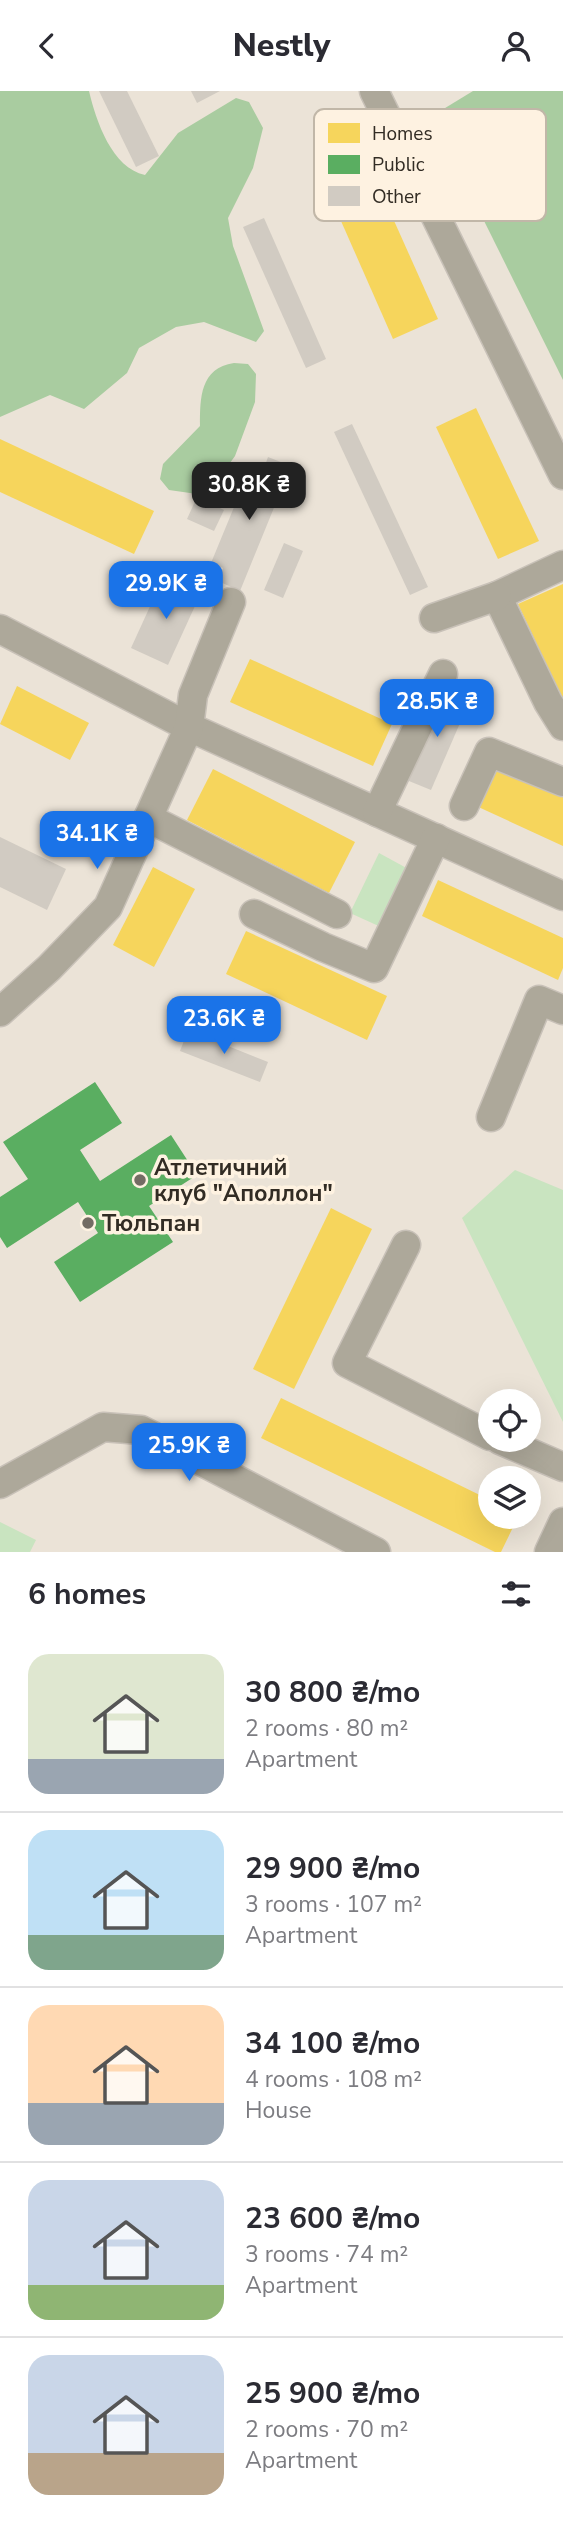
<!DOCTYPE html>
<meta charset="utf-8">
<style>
body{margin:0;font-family:"Nunito Sans",sans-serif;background:#f2f2f3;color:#2b2b33;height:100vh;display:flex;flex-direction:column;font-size:26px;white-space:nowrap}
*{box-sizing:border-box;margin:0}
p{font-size:23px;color:#7c7c81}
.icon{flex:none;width:38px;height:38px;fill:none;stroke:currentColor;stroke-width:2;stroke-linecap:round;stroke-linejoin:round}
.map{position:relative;height:1461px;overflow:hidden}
.drawer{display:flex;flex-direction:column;background:#fff;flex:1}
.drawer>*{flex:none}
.fabs{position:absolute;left:478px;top:1298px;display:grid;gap:14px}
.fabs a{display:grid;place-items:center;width:63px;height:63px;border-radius:50%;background:#fff;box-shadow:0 7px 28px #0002;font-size:35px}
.price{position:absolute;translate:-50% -60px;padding:0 16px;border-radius:14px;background:#1a73e8;color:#fff;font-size:23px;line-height:46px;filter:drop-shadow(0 2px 4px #0008)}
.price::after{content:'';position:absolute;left:50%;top:42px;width:21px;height:16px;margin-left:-10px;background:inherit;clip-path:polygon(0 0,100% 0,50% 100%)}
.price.on{background:#222;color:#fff}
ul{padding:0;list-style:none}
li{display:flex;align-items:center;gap:21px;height:175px;padding:0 28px}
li+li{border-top:2px solid #e1e1e2}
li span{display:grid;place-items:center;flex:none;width:196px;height:140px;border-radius:21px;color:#555}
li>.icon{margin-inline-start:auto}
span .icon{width:84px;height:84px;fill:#fffc;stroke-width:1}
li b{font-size:30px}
h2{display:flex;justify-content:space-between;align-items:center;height:84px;padding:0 28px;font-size:30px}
header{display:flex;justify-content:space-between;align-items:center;height:91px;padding:0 28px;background:#fff;font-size:32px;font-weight:800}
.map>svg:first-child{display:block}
.green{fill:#c9e4c0}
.forest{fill:#a9cca0}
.homes{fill:#f6d55c}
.public{fill:#5aae61}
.building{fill:#d1cbc2}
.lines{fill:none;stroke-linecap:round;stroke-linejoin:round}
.minor-casing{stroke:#c8c1b8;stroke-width:31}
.minor{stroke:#ada89a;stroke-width:28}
.poi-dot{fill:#736c63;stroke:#fef2e1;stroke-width:2.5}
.labels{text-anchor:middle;stroke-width:7;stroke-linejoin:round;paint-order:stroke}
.poi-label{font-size:23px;font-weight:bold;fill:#322c24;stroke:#fef2e1;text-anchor:start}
.key{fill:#fef2e1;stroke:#c1b7a8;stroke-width:2}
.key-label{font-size:19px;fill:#322c24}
</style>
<header><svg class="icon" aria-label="back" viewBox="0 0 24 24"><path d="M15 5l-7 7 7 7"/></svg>Nestly<svg class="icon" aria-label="person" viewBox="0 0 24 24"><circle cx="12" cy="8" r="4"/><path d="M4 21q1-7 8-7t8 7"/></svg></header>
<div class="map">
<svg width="563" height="1461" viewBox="0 0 563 1461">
<rect width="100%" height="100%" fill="#ebe3d7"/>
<g class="green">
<path d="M379,762l33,18 -29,57 -33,-15z"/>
<path d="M515,1079l48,20v232l-101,-204z"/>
<path d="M0,1431l36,18 -6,12h-30z"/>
</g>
<g class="forest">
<path d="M0,0h89c7,30 23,77 56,84l33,-42 58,-35 13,4 14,26 -10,40 -25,50 5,28 31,85 -8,11 -52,-20 -28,5 -37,21 -12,25 -43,36 -34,-14 -50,22z"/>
<path d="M473,0h90v289l-131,-264z"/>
<path d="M234,272l14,1 8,10 -1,28 -20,54 -24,33 -14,5 -28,-4 -9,-11 3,-15 37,-38c0,-28 0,-58 34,-63z"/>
</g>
<g class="homes">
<path d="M374,85l64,143 -45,20 -63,-143z"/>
<path d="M476,317l63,133 -41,18 -62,-132z"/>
<path d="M0,348l154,72 -20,43 -134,-62z"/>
<path d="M563,493v116l-45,-96z"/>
<path d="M250,568l142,65 -19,42 -143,-64z"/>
<path d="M17,595l72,37 -19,37 -70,-36z"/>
<path d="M494,672l69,32v51l-89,-41z"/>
<path d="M213,678l142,73 -26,51 -142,-73z"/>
<path d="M153,776l42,22 -41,78 -41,-22z"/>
<path d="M438,789l125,58v30l-5,12 -136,-64z"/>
<path d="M246,840l141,65 -20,44 -141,-66z"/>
<path d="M331,1117l41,21 -78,160 -41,-20z"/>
<path d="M281,1307l209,102v17h28l-17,35h-6l-234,-114z"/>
</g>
<path class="public" d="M95,991l27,41 -42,27 20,31 71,-46 26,40 -48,31 24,36 -93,60 -26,-40 44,-29 -20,-31 -71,46 -7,-11v-40l28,-18 -25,-37z"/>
<g class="building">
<path d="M99,0h28l32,65 -23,11z"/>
<path d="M191,0h29l-23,12z"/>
<path d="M264,127l62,141 -20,9 -63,-141z"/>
<path d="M352,333l76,163 -18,8 -76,-163z"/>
<path d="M268,366l23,9 -51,125 -22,-10 5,-13 -12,-5 40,-97 12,5z"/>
<path d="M197,406l27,13 -10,21 -27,-12z"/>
<path d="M284,452l19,8 -20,47 -19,-8z"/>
<path d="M163,487l37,17 -32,70 -37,-17z"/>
<path d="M442,597l28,12 -39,90 -27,-11z"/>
<path d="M0,746l66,32 -19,41 -47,-23z"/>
<path d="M188,939l80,32 -8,20 -80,-31z"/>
</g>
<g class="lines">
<g class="minor-casing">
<g id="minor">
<path d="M374,0l189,384"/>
<path d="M563,474l-66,31 51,106 15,24"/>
<path d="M434,527l63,-22"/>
<path d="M0,538l189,98 374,169"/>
<path d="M464,715l25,-54 74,30"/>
<path d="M377,721l66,-138"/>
<path d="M148,727l189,96"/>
<path d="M254,823l69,33 51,21 62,-130"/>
<path d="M0,921l49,-44 59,-61 81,-180 4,-32 38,-93"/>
<path d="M491,1026l48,-117 24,10"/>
<path d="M406,1154l-59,118 143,73"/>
<path d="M500,1349l63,27"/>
<path d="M0,1393l103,-57 38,3 235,122"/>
<path d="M549,1461l14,-30"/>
</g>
</g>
<use href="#minor" class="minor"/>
</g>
<g class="poi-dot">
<circle cx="140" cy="1089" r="7"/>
<circle cx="88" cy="1132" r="7"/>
</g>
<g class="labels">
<g class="poi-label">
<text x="154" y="1084">Атлетичний<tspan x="154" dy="26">клуб "Аполлон"</tspan></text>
<text x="102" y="1140">Тюльпан</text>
</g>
</g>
<rect x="314" y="18" width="232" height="112" rx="10" class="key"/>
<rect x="328" y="32" width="32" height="20" fill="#f6d55c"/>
<rect x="328" y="64" width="32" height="19" fill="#5aae61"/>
<rect x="328" y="95" width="32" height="20" fill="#d1cbc2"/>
<g class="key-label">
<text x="372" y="49">Homes</text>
<text x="372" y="80">Public</text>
<text x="372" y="112">Other</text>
</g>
</svg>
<div class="fabs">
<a><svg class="icon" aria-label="locate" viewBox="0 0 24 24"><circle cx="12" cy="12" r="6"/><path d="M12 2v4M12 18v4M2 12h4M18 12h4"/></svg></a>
<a><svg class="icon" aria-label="layers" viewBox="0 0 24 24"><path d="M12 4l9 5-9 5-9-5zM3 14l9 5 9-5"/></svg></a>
</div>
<b class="price on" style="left:249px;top:431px">30.8K ₴</b>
<b class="price" style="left:166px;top:530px">29.9K ₴</b>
<b class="price" style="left:437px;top:648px">28.5K ₴</b>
<b class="price" style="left:97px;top:780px">34.1K ₴</b>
<b class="price" style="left:224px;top:965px">23.6K ₴</b>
<b class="price" style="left:189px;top:1392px">25.9K ₴</b>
</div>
<section class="drawer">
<h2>6 homes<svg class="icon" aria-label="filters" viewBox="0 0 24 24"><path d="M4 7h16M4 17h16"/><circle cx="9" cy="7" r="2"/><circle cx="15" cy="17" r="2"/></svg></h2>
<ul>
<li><span style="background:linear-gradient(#dfe7d0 75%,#9aa5b1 0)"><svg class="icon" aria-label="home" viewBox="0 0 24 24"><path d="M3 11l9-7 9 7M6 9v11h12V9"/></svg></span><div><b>30 800 ₴/mo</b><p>2 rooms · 80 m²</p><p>Apartment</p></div></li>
<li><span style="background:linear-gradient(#bfe0f5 75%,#7fa58c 0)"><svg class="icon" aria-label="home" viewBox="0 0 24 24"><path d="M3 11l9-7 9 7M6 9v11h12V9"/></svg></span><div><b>29 900 ₴/mo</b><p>3 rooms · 107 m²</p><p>Apartment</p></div></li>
<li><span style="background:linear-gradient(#ffd9b3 70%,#9aa5b1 0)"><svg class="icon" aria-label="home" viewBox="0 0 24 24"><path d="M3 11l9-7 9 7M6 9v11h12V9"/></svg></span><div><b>34 100 ₴/mo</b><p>4 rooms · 108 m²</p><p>House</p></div></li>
<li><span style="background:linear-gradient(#c9d6e8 75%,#8fb573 0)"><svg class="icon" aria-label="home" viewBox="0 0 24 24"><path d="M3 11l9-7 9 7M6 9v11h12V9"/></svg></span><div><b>23 600 ₴/mo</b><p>3 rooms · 74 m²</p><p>Apartment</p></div></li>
<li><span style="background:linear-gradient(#c9d6e8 70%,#b9a48a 0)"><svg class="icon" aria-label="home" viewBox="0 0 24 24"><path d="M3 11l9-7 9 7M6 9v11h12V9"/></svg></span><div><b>25 900 ₴/mo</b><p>2 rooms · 70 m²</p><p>Apartment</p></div></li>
</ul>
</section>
